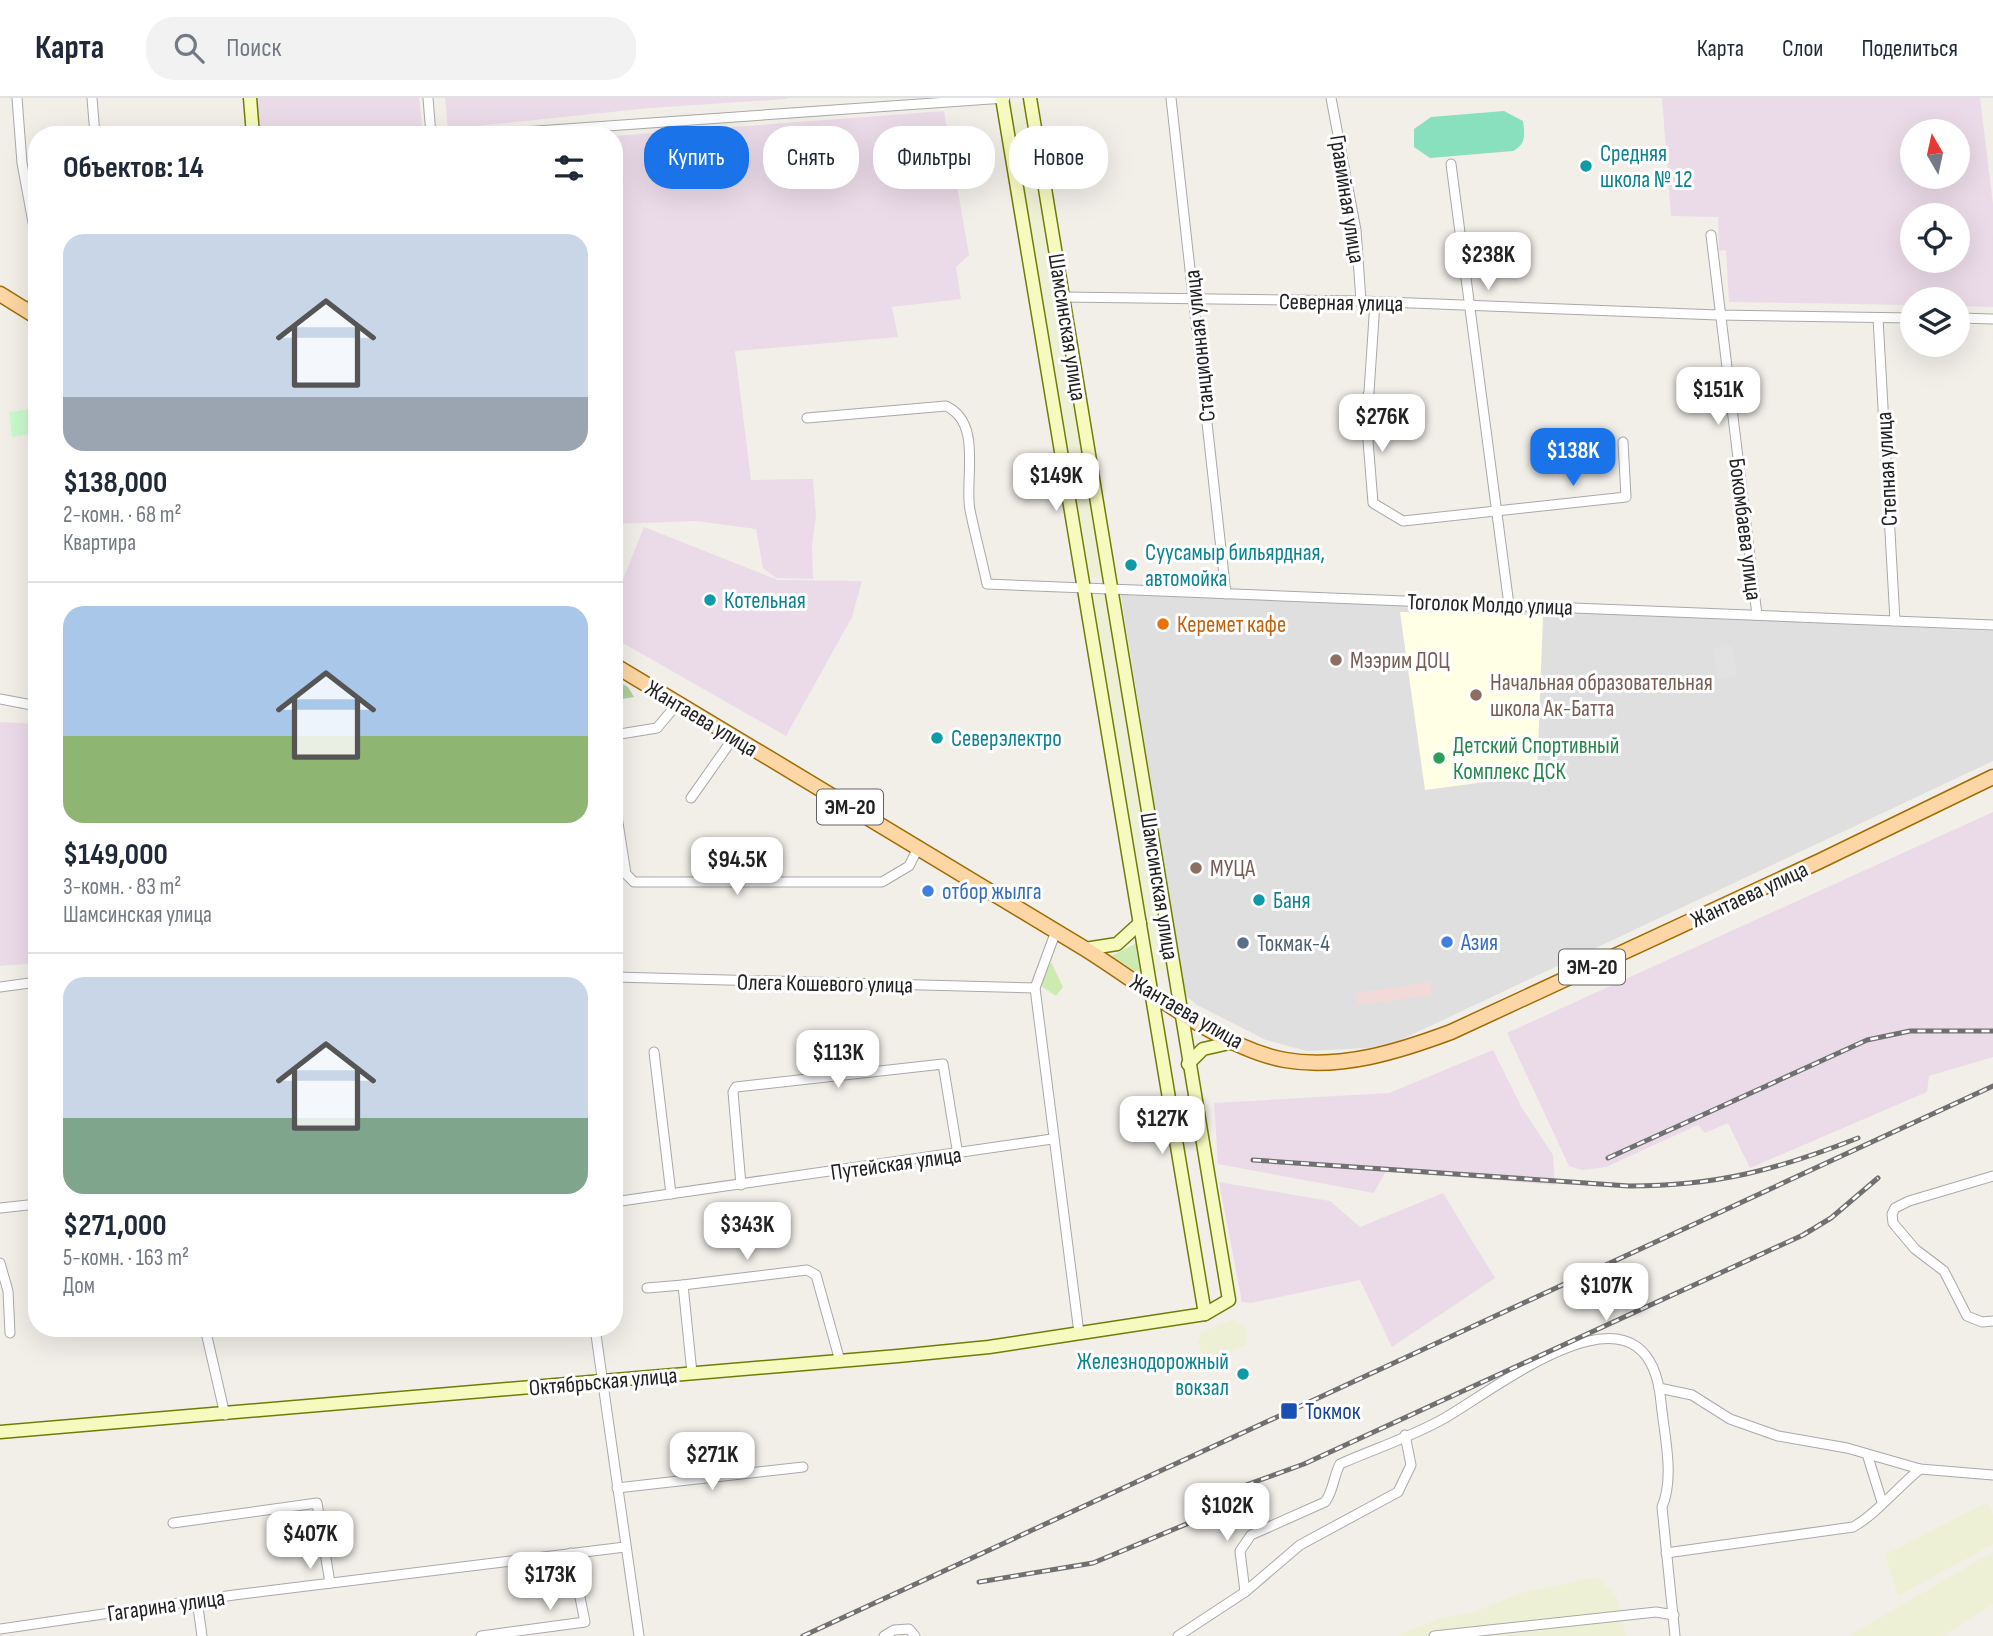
<!DOCTYPE html>
<html lang="ru">
<meta charset="utf-8">
<style>
body{margin:0;font-family:"Sofia Sans Condensed",sans-serif;background:#f2f2f3;color:#1f2937;height:100vh;display:flex;flex-direction:column;font-size:26px;white-space:nowrap}
*{box-sizing:border-box;margin:0}
p{font-size:23px;color:#747a83}
.icon{flex:none;width:38px;height:38px;fill:none;stroke:currentColor;stroke-width:2;stroke-linecap:round;stroke-linejoin:round}
.map{position:relative;flex:1;overflow:hidden}
.drawer{position:absolute;left:28px;top:28px;width:595px;height:1211px;display:flex;flex-direction:column;background:#fff;border-radius:28px;box-shadow:0 7px 28px #0002}
.drawer>*{flex:none}
.banner{position:absolute;left:644px;top:28px;width:665px;height:63px;display:flex;gap:14px}
.needle{width:46px;rotate:351deg}
.tools{position:absolute;left:1900px;top:21px;display:grid;gap:14px}
.tools a{display:grid;place-items:center;width:70px;height:70px;border-radius:50%;background:#fff;box-shadow:0 7px 28px #0002;font-size:35px}
.price{position:absolute;translate:-50% -60px;padding:0 16px;border-radius:14px;background:#fff;color:#222;font-size:23px;line-height:46px;filter:drop-shadow(0 2px 4px #0008)}
.price::after{content:'';position:absolute;left:50%;top:42px;width:21px;height:16px;margin-left:-10px;background:inherit;clip-path:polygon(0 0,100% 0,50% 100%)}
.price.on{background:#1a73e8;color:#fff}
ul{padding:0;list-style:none}
li{display:grid;align-content:center;gap:14px;height:371px;padding:0 35px}
li+li{border-top:2px solid #e0e1e3}
li span{display:grid;place-items:center;height:217px;border-radius:21px;color:#555}
li>.icon{margin-inline-start:auto}
span .icon{width:126px;height:126px;fill:#fffc;stroke-width:1}
li b{font-size:30px}
h2{display:flex;justify-content:space-between;align-items:center;height:84px;padding:0 35px;font-size:30px}
.chip{padding:0 24px;border-radius:28px;background:#fff;box-shadow:0 7px 28px #0002;font-size:24px;line-height:63px}
.chip.on{background:#1a73e8;color:#fff}
header{display:flex;align-items:center;gap:42px;box-sizing:border-box;height:98px;padding:0 35px;background:#fff;border-bottom:2px solid #e0e1e3}
header strong{font-size:33px}
nav{display:flex;gap:38px;margin-inline-start:auto;font-size:24px}
.search{width:490px;height:63px;background:#f2f2f3;display:flex;align-items:center;gap:18px;box-sizing:border-box;padding:0 24px;border-radius:28px;color:#747a83;font-size:26px}
.map>svg:first-child{display:block}
.residential{fill:#e0dfdf}
.commercial{fill:#f2dad9}
.industrial{fill:#ebdbe8;fill-rule:evenodd}
.education{fill:#ffffe5}
.farmland{fill:#eef0d5}
.grass{fill:#cdebb0}
.forest{fill:#add19e}
.park{fill:#c8facc}
.pitch{fill:#88e0be}
.parking{fill:#e2e2e2}
.lines{fill:none;stroke-linecap:round;stroke-linejoin:round}
.street-casing{stroke:#a9a9a9;stroke-width:11}
.secondary-casing{stroke:#707d05;stroke-width:15}
.primary-casing{stroke:#a06b00;stroke-width:17}
.street{stroke:#fff;stroke-width:9}
.secondary{stroke:#f7fabf;stroke-width:12}
.primary{stroke:#fcd6a4;stroke-width:14}
.rail-casing{stroke:#707070;stroke-width:5}
.rail{stroke:#fff;stroke-width:2.5;stroke-dasharray:8;stroke-linecap:butt}
.culture-dot{fill:#0f9aa8;stroke:#fff;stroke-width:2.5}
.food-dot{fill:#e8710a;stroke:#fff;stroke-width:2.5}
.education-dot{fill:#8d6e63;stroke:#fff;stroke-width:2.5}
.leisure-dot{fill:#2e9e5b;stroke:#fff;stroke-width:2.5}
.shop-dot{fill:#3f7fe0;stroke:#fff;stroke-width:2.5}
.service-dot{fill:#5c6f8a;stroke:#fff;stroke-width:2.5}
.transit-dot{fill:#1a4fb4;stroke:#fff;stroke-width:2.5}
.labels{text-anchor:middle;stroke-width:6;stroke-linejoin:round;paint-order:stroke}
.shield{fill:#fff;stroke:#646464;stroke-width:2}
.shield-label{font-size:21px;font-weight:bold;fill:#222}
.culture-label{font-size:23px;fill:#0d838f;stroke:#fff;text-anchor:start}
.street-label{font-size:23px;fill:#222;stroke:#fff}
.food-label{font-size:23px;fill:#c56008;stroke:#fff;text-anchor:start}
.education-label{font-size:23px;fill:#785e54;stroke:#fff;text-anchor:start}
.leisure-label{font-size:23px;fill:#27864d;stroke:#fff;text-anchor:start}
.shop-label{font-size:23px;fill:#366cbe;stroke:#fff;text-anchor:start}
.service-label{font-size:23px;fill:#4e5e75;stroke:#fff;text-anchor:start}
.transit-label{font-size:23px;fill:#164399;stroke:#fff;text-anchor:start}
</style>
<header>
<strong>Карта</strong>
<div class="search"><svg class="icon" aria-label="search" viewBox="0 0 24 24"><circle cx="10" cy="10" r="6"/><path d="M15 15l6 6"/></svg>Поиск</div>
<nav><a>Карта</a><a>Слои</a><a>Поделиться</a></nav>
</header>
<div class="map">
<svg width="1993" height="1538" viewBox="0 0 1993 1538">
<rect width="100%" height="100%" fill="#f2efe9"/>
<path class="residential" d="M1120,492l873,41v130l-597,281 -28,6 -61,3 -41,-11 -69,-35 -12,-10z"/>
<path class="commercial" d="M1430,884l2,13 -74,10 -2,-12z"/>
<g class="industrial">
<path d="M254,0h165l4,37h-165z"/>
<path d="M445,0h342v1l-137,9 -202,21z"/>
<path d="M1662,0h318l13,106v103l-35,-1v-7h-45v6l-184,-3 -3,-52 -7,1 -1,-34 -47,-1zM1913,33h45v46h-45zM1913,117h45v46h-45z"/>
<path d="M944,13l25,144 -13,12 5,32 -69,8 6,30 -163,14 16,129 62,-1 3,37 -4,29 1,34 -37,-1 -13,-10 -7,-39 -60,-8 -82,3v-388z"/>
<path d="M644,429l134,53 84,1 -10,36 -66,119 -172,-98v-36z"/>
<path d="M0,624l37,2v239l-37,3z"/>
<path d="M1993,714v245l-64,19 -2,16 -177,76 -22,-45 -23,10 -7,-8 -92,42 -24,3 -13,-4 -62,-133z"/>
<path d="M1493,952l29,58 31,47 2,30 -169,-14 -12,22 -156,-29 -4,-61 175,-10z"/>
<path d="M1219,1084l111,19 30,26 83,-34 52,85 -103,69 -32,-67 -109,23 -9,-1z"/>
</g>
<path class="education" d="M1400,514l143,3 -6,160 -112,15z"/>
<g class="farmland">
<path d="M1026,4l78,475 -13,1 -81,-473z"/>
<path d="M1104,488l62,385 -11,1 -63,-385z"/>
<path d="M1234,1221l11,8 3,10 -2,8 -35,14 -8,-4 -5,-12 4,-11z"/>
<path d="M1987,1404l6,12v30l-95,52 -13,-41z"/>
<path d="M1993,1454v52l-50,32h-95z"/>
<path d="M1598,1479l19,20 9,39h-231l47,-18 29,-5 53,-21z"/>
</g>
<g class="grass">
<path d="M1137,845l9,35 -35,-22z"/>
<path d="M1051,864l12,25 -7,9 -16,-11z"/>
</g>
<path class="forest" d="M614,581l14,8 6,10 -12,2 -8,-8z"/>
<path class="park" d="M32,311l4,24 -24,4 -3,-25z"/>
<path class="pitch" d="M1504,13l19,10c2,14 3,23 -10,30l-83,7 -16,-11v-18l17,-12z"/>
<path class="parking" d="M1732,548l5,30 -19,3 -5,-30z"/>
<g class="lines">
<g class="street-casing">
<g id="street">
<path d="M17,0l5,65 15,81"/>
<path d="M92,0l3,37"/>
<path d="M428,0l3,37"/>
<path d="M1171,0l55,496"/>
<path d="M1331,0l25,132 5,71"/>
<path d="M479,37l526,-37"/>
<path d="M1451,66l58,441"/>
<path d="M1711,137l46,380"/>
<path d="M1063,199l298,4 357,14 195,3"/>
<path d="M1375,204l-6,90 -4,11 8,100 30,18 223,-24 -3,-55"/>
<path d="M28,213l9,-16"/>
<path d="M1878,220l17,303"/>
<path d="M1958,220l35,1"/>
<path d="M807,320l139,-12c37,17 18,73 24,104 5,25 12,50 17,74l1006,41"/>
<path d="M0,601l37,7"/>
<path d="M614,637l43,-7 21,-25"/>
<path d="M614,699l12,77 8,8h248l27,-16 9,-18"/>
<path d="M691,700l43,-61"/>
<path d="M1056,833l-21,57 44,345"/>
<path d="M614,879l421,11"/>
<path d="M0,889l37,-5"/>
<path d="M654,954l17,142"/>
<path d="M1993,1078l-84,25 -14,7 -3,6 1,9 22,26 29,22 23,45 15,6 11,-1"/>
<path d="M741,1087l-8,-93 3,-5 207,-23 15,91"/>
<path d="M614,1104l438,-63"/>
<path d="M0,1110l37,-4"/>
<path d="M0,1165l8,28 2,42"/>
<path d="M647,1190l36,-3"/>
<path d="M205,1230l20,87"/>
<path d="M595,1230l44,308"/>
<path d="M692,1275l-9,-88 124,-15 9,5 24,86"/>
<path d="M1659,1290l33,7 38,24 48,17 69,12 73,21 73,6"/>
<path d="M1868,1359l14,45"/>
<path d="M617,1390l186,-21"/>
<path d="M173,1425l144,-20 13,80"/>
<path d="M1666,1455l187,-26c22,-12 45,-40 67,-58"/>
<path d="M1245,1494l55,-47 98,-53 13,-27 -6,-30"/>
<path d="M197,1502l5,36"/>
<path d="M0,1531l234,-34 391,-48"/>
<path d="M481,1538l104,-14 -14,-69"/>
<path d="M884,1538l10,-6 15,-1 6,7"/>
<path d="M1178,1538l67,-44 -5,-41 11,-16 74,-33c9,-12 8,-25 15,-38 34,-15 71,-27 103,-45 55,-31 205,-154 218,-17 3,33 14,74 1,105l13,129"/>
<path d="M1434,1538l222,-24 18,3"/>
</g>
</g>
<g class="secondary-casing">
<g id="secondary">
<path d="M250,0l3,37"/>
<path d="M1002,0l203,1216"/>
<path d="M1085,851l32,-5 23,-21"/>
<path d="M1188,966l15,-15 31,-7"/>
<path d="M0,1334l898,-76 91,-9 216,-33 24,-14 -199,-1202"/>
</g>
</g>
<g class="primary-casing">
<g id="primary">
<path d="M0,196l37,23"/>
<path d="M614,567c156,94 313,187 468,282 59,36 136,101 203,113 56,10 115,-9 166,-28l369,-171 173,-84"/>
</g>
</g>
<use href="#street" class="street"/>
<use href="#secondary" class="secondary"/>
<use href="#primary" class="primary"/>
<g class="rail-casing">
<g id="rail">
<path d="M1608,1060l259,-118 43,-9h83"/>
<path d="M1253,1062l376,26c87,0 148,-16 229,-48"/>
<path d="M1216,1398l88,-32 499,-229 28,-17 47,-40"/>
<path d="M979,1484l114,-19 108,-45"/>
<path d="M803,1538l1190,-550"/>
</g>
</g>
<use href="#rail" class="rail"/>
</g>
<g class="culture-dot">
<circle cx="1586" cy="68" r="7"/>
<circle cx="1131" cy="467" r="7"/>
<circle cx="710" cy="502" r="7"/>
<circle cx="937" cy="640" r="7"/>
<circle cx="1259" cy="802" r="7"/>
<circle cx="1243" cy="1276" r="7"/>
</g>
<circle class="food-dot" cx="1163" cy="526" r="7"/>
<g class="education-dot">
<circle cx="1336" cy="562" r="7"/>
<circle cx="1476" cy="597" r="7"/>
<circle cx="1196" cy="770" r="7"/>
</g>
<circle class="leisure-dot" cx="1439" cy="660" r="7"/>
<g class="shop-dot">
<circle cx="928" cy="793" r="7"/>
<circle cx="1447" cy="844" r="7"/>
</g>
<circle class="service-dot" cx="1243" cy="845" r="7"/>
<rect class="transit-dot" x="1280" y="1304" width="18" height="18" rx="3.5"/>
<g class="labels">
<g class="shield">
<rect x="817" y="691.5" width="66" height="35" rx="5"/>
<rect x="1559" y="851.5" width="66" height="35" rx="5"/>
</g>
<g class="shield-label">
<text x="850" y="716">ЭМ-20</text>
<text x="1592" y="876">ЭМ-20</text>
</g>
<g class="culture-label">
<text x="1600" y="63">Средняя<tspan x="1600" dy="26">школа № 12</tspan></text>
<text x="1145" y="462">Суусамыр бильярдная,<tspan x="1145" dy="26">автомойка</tspan></text>
<text x="724" y="510">Котельная</text>
<text x="951" y="648">Северэлектро</text>
<text x="1273" y="810">Баня</text>
<text x="1229" y="1271" text-anchor="end">Железнодорожный<tspan x="1229" dy="26">вокзал</tspan></text>
</g>
<g class="street-label">
<text transform="translate(1348 101) rotate(81)" y="8">Гравийная улица</text>
<text transform="translate(1341 204) rotate(1)" y="8">Северная улица</text>
<text transform="translate(1068 229) rotate(81)" y="8">Шамсинская улица</text>
<text transform="translate(1199 248) rotate(-96)" y="8">Станционная улица</text>
<text transform="translate(1886 371) rotate(-93)" y="8">Степная улица</text>
<text transform="translate(1746 431) rotate(83)" y="8">Бокомбаева улица</text>
<text transform="translate(1490 506) rotate(2)" y="8">Тоголок Молдо улица</text>
<text transform="translate(702 620) rotate(31)" y="8">Жантаева улица</text>
<text transform="translate(1160 788) rotate(81)" y="8">Шамсинская улица</text>
<text transform="translate(1749 796) rotate(-25)" y="8">Жантаева улица</text>
<text transform="translate(825 885) rotate(1)" y="8">Олега Кошевого улица</text>
<text transform="translate(1187 913) rotate(30)" y="8">Жантаева улица</text>
<text transform="translate(896 1065) rotate(-8)" y="8">Путейская улица</text>
<text transform="translate(603 1283) rotate(-5)" y="8">Октябрьская улица</text>
<text transform="translate(166 1507) rotate(-8)" y="8">Гагарина улица</text>
</g>
<g class="food-label">
<text x="1177" y="534">Керемет кафе</text>
</g>
<g class="education-label">
<text x="1350" y="570">Мээрим ДОЦ</text>
<text x="1490" y="592">Начальная образовательная<tspan x="1490" dy="26">школа Ак-Батта</tspan></text>
<text x="1210" y="778">МУЦА</text>
</g>
<g class="leisure-label">
<text x="1453" y="655">Детский Спортивный<tspan x="1453" dy="26">Комплекс ДСК</tspan></text>
</g>
<g class="shop-label">
<text x="942" y="801">отбор жылга</text>
<text x="1461" y="852">Азия</text>
</g>
<g class="service-label">
<text x="1257" y="853">Токмак-4</text>
</g>
<g class="transit-label">
<text x="1305" y="1321">Токмок</text>
</g>
</g>
</svg>
<div class="tools">
<a><svg class="needle" viewBox="-14 -14 28 28"><path d="M0-13l5 13h-10z" fill="#e53935"/><path d="M0 13l5-13h-10z" fill="#747a83"/></svg></a>
<a><svg class="icon" aria-label="locate" viewBox="0 0 24 24"><circle cx="12" cy="12" r="6"/><path d="M12 2v4M12 18v4M2 12h4M18 12h4"/></svg></a>
<a><svg class="icon" aria-label="layers" viewBox="0 0 24 24"><path d="M12 4l9 5-9 5-9-5zM3 14l9 5 9-5"/></svg></a>
</div>
<b class="price" style="left:1488px;top:194px">$238K</b>
<b class="price" style="left:1718px;top:329px">$151K</b>
<b class="price" style="left:1382px;top:356px">$276K</b>
<b class="price on" style="left:1573px;top:390px">$138K</b>
<b class="price" style="left:1056px;top:415px">$149K</b>
<b class="price" style="left:737px;top:799px">$94.5K</b>
<b class="price" style="left:838px;top:992px">$113K</b>
<b class="price" style="left:1162px;top:1058px">$127K</b>
<b class="price" style="left:747px;top:1164px">$343K</b>
<b class="price" style="left:1606px;top:1225px">$107K</b>
<b class="price" style="left:712px;top:1394px">$271K</b>
<b class="price" style="left:1227px;top:1445px">$102K</b>
<b class="price" style="left:310px;top:1473px">$407K</b>
<b class="price" style="left:550px;top:1514px">$173K</b>
<div class="banner">
<a class="chip on">Купить</a>
<a class="chip">Снять</a>
<a class="chip">Фильтры</a>
<a class="chip">Новое</a>
</div>
<section class="drawer">
<h2>Объектов: 14<svg class="icon" aria-label="filters" viewBox="0 0 24 24"><path d="M4 7h16M4 17h16"/><circle cx="9" cy="7" r="2"/><circle cx="15" cy="17" r="2"/></svg></h2>
<ul>
<li><span style="background:linear-gradient(#c9d6e8 75%,#9aa5b1 0)"><svg class="icon" aria-label="home" viewBox="0 0 24 24"><path d="M3 11l9-7 9 7M6 9v11h12V9"/></svg></span><div><b>$138,000</b><p>2-комн. · 68 m²</p><p>Квартира</p></div></li>
<li><span style="background:linear-gradient(#a9c7e8 60%,#8fb573 0)"><svg class="icon" aria-label="home" viewBox="0 0 24 24"><path d="M3 11l9-7 9 7M6 9v11h12V9"/></svg></span><div><b>$149,000</b><p>3-комн. · 83 m²</p><p>Шамсинская улица</p></div></li>
<li><span style="background:linear-gradient(#c9d6e8 65%,#7fa58c 0)"><svg class="icon" aria-label="home" viewBox="0 0 24 24"><path d="M3 11l9-7 9 7M6 9v11h12V9"/></svg></span><div><b>$271,000</b><p>5-комн. · 163 m²</p><p>Дом</p></div></li>
</ul>
</section>
</div>
